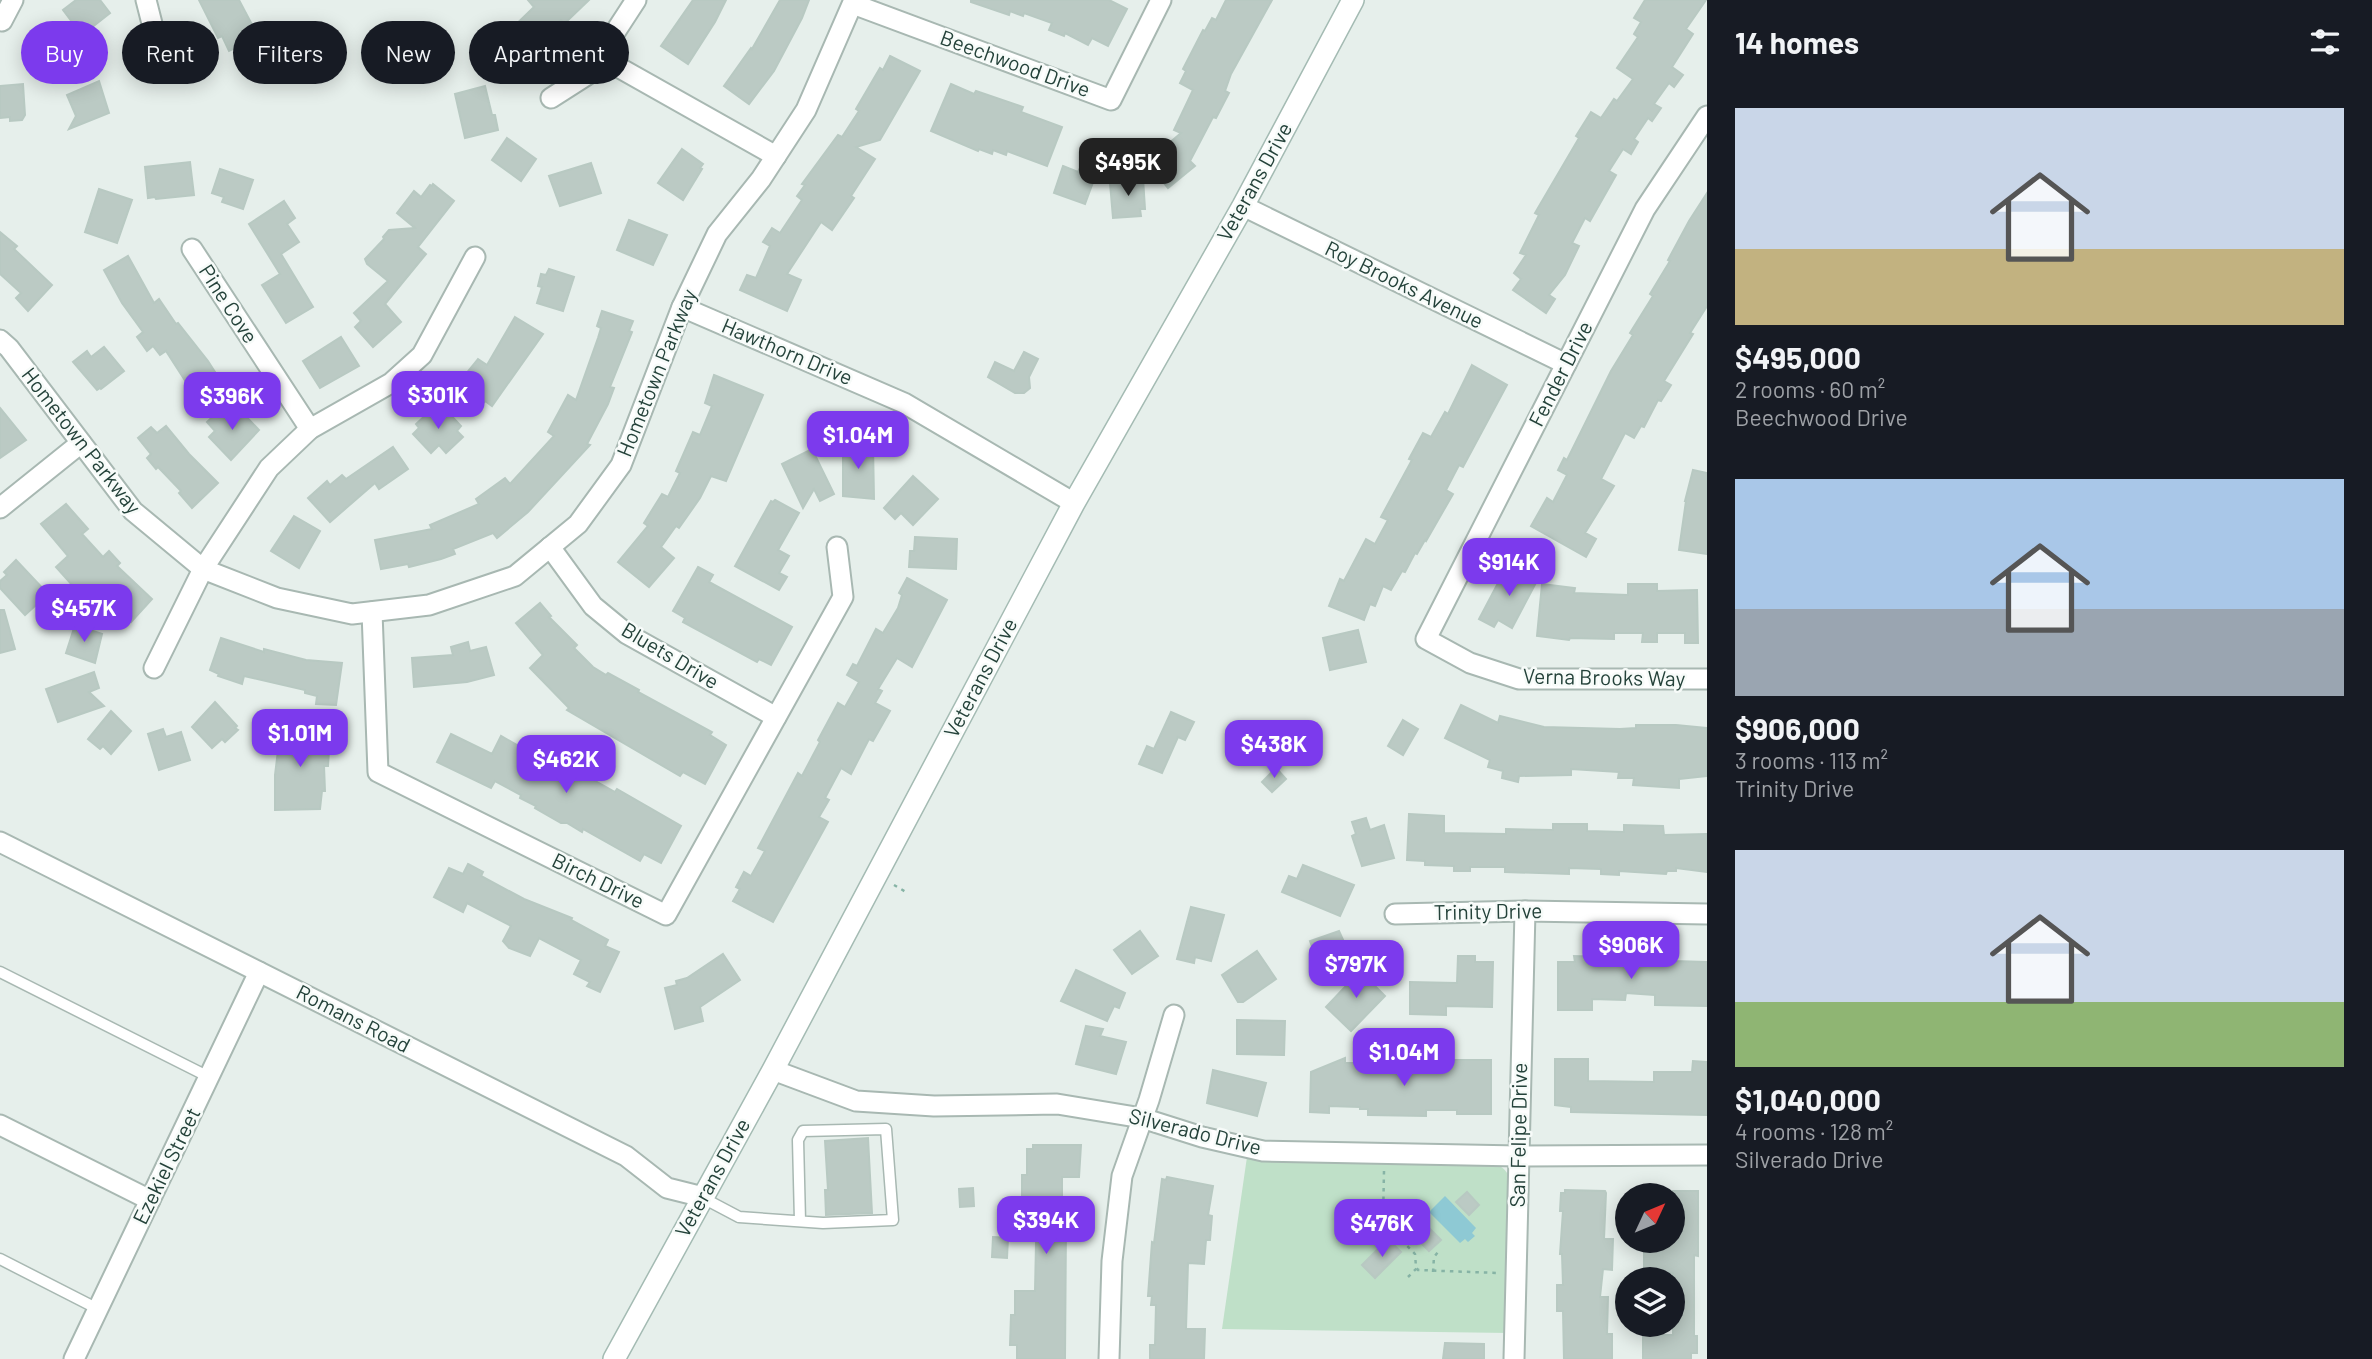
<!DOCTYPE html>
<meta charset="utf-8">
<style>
body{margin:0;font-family:Barlow,sans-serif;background:#242831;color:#f1f3f6;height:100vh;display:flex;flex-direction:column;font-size:26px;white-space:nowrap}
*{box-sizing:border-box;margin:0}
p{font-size:23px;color:#9ea1a6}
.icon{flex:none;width:38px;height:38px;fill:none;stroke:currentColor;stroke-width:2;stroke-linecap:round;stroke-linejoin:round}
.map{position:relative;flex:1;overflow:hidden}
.panel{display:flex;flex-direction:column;background:#171b24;width:665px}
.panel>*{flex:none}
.hud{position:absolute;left:21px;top:21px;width:665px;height:63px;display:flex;gap:14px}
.needle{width:46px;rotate:46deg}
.controls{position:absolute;left:1615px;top:1183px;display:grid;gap:14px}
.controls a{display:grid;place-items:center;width:70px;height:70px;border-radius:50%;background:#171b24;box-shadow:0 4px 18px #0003;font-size:35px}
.price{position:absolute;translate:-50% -60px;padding:0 16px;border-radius:14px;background:#7c3aed;color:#fff;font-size:23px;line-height:46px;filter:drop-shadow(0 2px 4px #0008)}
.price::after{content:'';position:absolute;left:50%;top:42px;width:21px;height:16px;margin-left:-10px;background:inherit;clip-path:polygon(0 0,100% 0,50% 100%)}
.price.on{background:#222;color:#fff}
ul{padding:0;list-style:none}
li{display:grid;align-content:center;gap:14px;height:371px;padding:0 28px}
li span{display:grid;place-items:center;height:217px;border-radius:0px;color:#555}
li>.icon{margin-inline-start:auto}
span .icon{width:126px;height:126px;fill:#fffc;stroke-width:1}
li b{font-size:30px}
h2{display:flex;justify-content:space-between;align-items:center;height:84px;padding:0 28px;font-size:30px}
.chip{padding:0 24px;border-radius:32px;background:#171b24;box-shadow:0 4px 18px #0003;font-size:24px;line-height:63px}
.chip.on{background:#7c3aed;color:#fff}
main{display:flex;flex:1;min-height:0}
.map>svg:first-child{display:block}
.green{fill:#bfe0c8}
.water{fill:#8ec9d4}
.building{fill:#bbcac4;stroke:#b8c9c2;stroke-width:2}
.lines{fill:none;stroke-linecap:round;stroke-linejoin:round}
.lane-casing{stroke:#a8b8b2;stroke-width:13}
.street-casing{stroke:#a8b8b2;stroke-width:23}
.secondary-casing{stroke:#a4bbb3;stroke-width:24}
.path{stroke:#86b3a5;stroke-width:2.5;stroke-dasharray:3.5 5;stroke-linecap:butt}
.lane{stroke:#fff;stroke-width:10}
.street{stroke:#fff;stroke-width:19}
.secondary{stroke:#fff;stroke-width:21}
.labels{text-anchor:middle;stroke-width:5;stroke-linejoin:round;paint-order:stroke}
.street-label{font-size:21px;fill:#24423a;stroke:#f7fbf9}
</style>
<main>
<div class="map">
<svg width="1707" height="1359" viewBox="0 0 1707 1359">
<rect width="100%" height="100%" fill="#e6efeb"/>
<path class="green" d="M1247,1157l243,6c11,2 16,6 20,16l-1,154 -287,-4z"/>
<path class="water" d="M1445,1196l31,32 -4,5 3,3 -7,6 -3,-3 -5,4 -31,-31z"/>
<g class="building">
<path d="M76,0h24l10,13 -28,22 -19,-25z"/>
<path d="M199,0h40l18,34 -8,20 -4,-11 -16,8 -7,-15 -4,2z"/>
<path d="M528,0h61l-25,24 -3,-4 -20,19 -8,-9 -39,40 -19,-20 25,-25 7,8 27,-26z"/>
<path d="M693,0h33l-11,22 -27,42 -27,-18z"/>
<path d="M780,0h29l-7,18 -28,53 -25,33 -25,-18 27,-38 1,1z"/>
<path d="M971,0h138l18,9 -19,37 -16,-8 -4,7 -23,-12 -1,3 -15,-6 3,-7 -28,-10 -1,3 -13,-5 -1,4 -38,-13z"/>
<path d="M1226,0h46l-41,74 -6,17 4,2 -13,25 -3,-1 -23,44 5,5 -27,22 -21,-26 34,-29 -7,-3 19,-40 -13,-7 6,-12 -3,-2 20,-39 2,1 7,-13 4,2z"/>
<path d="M1645,0h61l-20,29 7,5 -21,33 11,8 -9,12 -5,-4 -15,21 7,4 -9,13 -4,-3 -14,21 4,3 -7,12 -8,-5 -14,22 7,4 -26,46 -5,-3 -13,25 7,3 -14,29 -16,20 6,4 -9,14 -33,-23 8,-11 -7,-6 12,-18 -6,-2 19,-38 -4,-2 44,-75 -3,-2 15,-24 10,6 13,-19 3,2 16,-22 -16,-11 21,-31 -4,-3 7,-12 -7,-4z"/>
<path d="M890,56l30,15 -40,69 -24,7 19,12 -24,37 3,2 -22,32 -11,-8 -34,52 14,6 -14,31 -47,-21 7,-15 9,3 14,-32 -7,-4 9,-14 8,5 22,-33 -5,-4 8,-11 -3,-1 36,-49 4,2 17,-26 -3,-2 24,-41 3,2z"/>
<path d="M99,81l10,32 -40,16 7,-13 -9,-21z"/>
<path d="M23,84l2,31 -3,5 -12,1v-4l-10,1v-32z"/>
<path d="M951,84l23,10 2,-3 47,16 -2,5 41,15 -15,39 -40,-15 -1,4 -13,-5 -1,4 -13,-5 -1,2 -47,-20z"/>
<path d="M485,86l7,29h3l3,15 -33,8 -10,-44z"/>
<path d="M507,138l29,21 -15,22 -29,-21z"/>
<path d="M682,149l21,15 -3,4 2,1 -19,31 -25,-17z"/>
<path d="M190,162l4,33 -38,4 -1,-2 -7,1 -3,-31z"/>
<path d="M591,163l10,30 -41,13 -11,-30z"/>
<path d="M1063,166l15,6 2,-4 16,6 -11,30 -31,-11z"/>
<path d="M220,169l33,11 -10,29 -21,-7 2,-5 -12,-4z"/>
<path d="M1131,178h12l2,31h-5l1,7 -28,2 -3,-35 21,-1z"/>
<path d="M433,184l21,17 -36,46 8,7 -41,50 16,18 -28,25 -18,-20 6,-6 -7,-8 34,-32 -21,-17 -2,-5 19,-20 -1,-2 6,-7 26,-2 -18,-15 17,-22 7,6 9,-12 2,1z"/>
<path d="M99,189l33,11 -15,43 -32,-11z"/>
<path d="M1707,193v113l-17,27 3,1 -29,47 7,4 -10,16 -3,-1 -14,27 -3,-1 -7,12 -9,-5 -24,46 13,7 -29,47 11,6 -10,18 -55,-31 16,-28 6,4 14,-27 -9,-5 6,-12 3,2 44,-89 22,-36 -3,-2 23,-37 -3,-2 20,-33 -2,-1 21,-39z"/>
<path d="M284,201l11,17 -8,6 12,18 -18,12 32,53 -27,16 -24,-38 18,-11 -31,-50z"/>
<path d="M629,220l38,15 -14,30 -36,-15z"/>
<path d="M0,232l17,14 -3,3 38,36 -24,26 -12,-13 5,-5 -21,-19z"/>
<path d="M128,256l26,47 5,-4 17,25 2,-1 30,38 14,22 -25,16 -31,-48 -6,4 -7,-9 -6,5 -10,-14 6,-5 -21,-29 -18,-33z"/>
<path d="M549,269l25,8 -11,34 -26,-8 5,-16 -4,-1 3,-12 5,1z"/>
<path d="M602,311l31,10 -4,10 3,1 -22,55 4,1 -6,16 -21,40 3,1 -62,67 -31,26 -4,-5 -40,16 2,5 -14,5 -32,8 -1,-3 -27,5 -6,-29 57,-11 -2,-4 49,-21 -3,-5 29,-21 5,6 44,-48 -6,-4 20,-37 8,5 22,-62 3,-10 -4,-2z"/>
<path d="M515,317l28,17 -51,72 -7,-5 -7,9 -26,-19 26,-32 9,6z"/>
<path d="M341,337l18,29 -39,22 -17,-27z"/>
<path d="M104,347l20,24 -23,18 -1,-1 -3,2 -24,-28 14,-11 4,6z"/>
<path d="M1024,352l14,7 -9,18 1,11 -6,5h-9l-27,-16 7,-15 19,9z"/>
<path d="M1472,365l35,20 -44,82 -4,-2 -13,25 7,4 -27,47 -1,-1 -8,14 -2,-1 -10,19 -3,-1 -11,19 -8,-4 -8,20 -5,-2 -6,16 -35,-14 11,-27 4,2 22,-42 9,5 13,-24 -7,-3 31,-57 -3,-1 14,-26 8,4 14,-25 3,2z"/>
<path d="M714,375l49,20 -37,86 -15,-5 -11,22 -21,30 -3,-2 -15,21 13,11 -25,29 -31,-25 30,-36 -4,-3 18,-29 6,3 12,-24 -4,-2 17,-39 7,3 12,-29 -7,-3z"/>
<path d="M443,407l18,19 -4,5 6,6 -17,16 -7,-8 -8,8 -18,-19 6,-6 -3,-4 12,-11 4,4z"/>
<path d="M0,408l26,32 -26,18z"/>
<path d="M222,408l8,8 8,-8 21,22 -28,30 -22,-23 6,-6 -8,-9z"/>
<path d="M166,426l23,28 29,29 -26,25 -13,-15 2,-2 -23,-24 -2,2 -9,-11 4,-4 -13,-16 13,-11 6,6z"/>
<path d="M843,445h30l1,54 -31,-3z"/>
<path d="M393,447l15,22 -29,20 -4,-6 -45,39 -22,-24 19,-17 3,4 12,-10 4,4z"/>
<path d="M812,449l22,45 -14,7 -6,-12 -11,19 -21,-44z"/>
<path d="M1693,470l14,3v81l-28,-4 7,-49h-1z"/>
<path d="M913,476l25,23 -25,26 -12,-12 -6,6 -11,-11z"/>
<path d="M775,500l24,13 -21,37 11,6 -10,17 8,4 -8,13 -44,-24 36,-65 2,1z"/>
<path d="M66,504l22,25 -6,5 21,23 6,-6 11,12 -3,3 35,33 -21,23 -37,-35 -11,10 -27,-30 12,-11 -27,-32z"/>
<path d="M294,516l26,15 -21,37 -28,-17z"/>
<path d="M915,537l42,2 -1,30 -47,-2 1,-16h4z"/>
<path d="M16,560l32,34 -23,21 -25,-27v-7l7,-6 -3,-3z"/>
<path d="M698,567l15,8 -4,7 83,45 -21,38 -12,-6 -2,3 -61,-33 -13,-7 2,-4 -12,-7z"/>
<path d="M1522,568l17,9 -27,51 -14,-8 -4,7 -15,-8 26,-49 12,7z"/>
<path d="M907,578l40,22 -35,67 -15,-9 -19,31 4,2 -7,12 15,8 -17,30 -4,-2 -18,35 -10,-6 -16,30 4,2 -10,17 9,5 -55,100 -40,-21 7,-12 -4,-2 8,-15 7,4 14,-25 -7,-3 40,-75 4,3 18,-34 -2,-2 20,-37 7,4 14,-25 -12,-7 6,-11 4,2 19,-37 7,4 15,-25 4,-13 -3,-2z"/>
<path d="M1542,584l33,4 -1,5 54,2v-11h29v7l40,-1 1,53h-13v-10h-28v9h-15l1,-9h-29v6l-44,-1 -1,2 -32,-4z"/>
<path d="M540,603l11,13 -2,1 28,28 -3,3 19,19 13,8 2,-2 31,17 -1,2 74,40 -2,3 16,10 -21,39 -22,-12 -3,4 -113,-66 2,-2 -39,-40 13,-13 -27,-32z"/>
<path d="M0,610h4l11,39 -15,4z"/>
<path d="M75,625l27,9 -7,29 -29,-10z"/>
<path d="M1358,630l8,32 -36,8 -7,-32z"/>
<path d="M221,638l43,14v-3l42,11 36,3 -6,42 -20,-1 1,-8 -12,-3v-3l-61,-14 -2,8 -24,-8 1,-2 -9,-4z"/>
<path d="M468,642l2,9 16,-4 8,28 -27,7 -53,5 -2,-29 41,-3 -2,-8z"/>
<path d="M94,672l5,16 -10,4 15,14 -46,16 -12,-33z"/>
<path d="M215,702l22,24 -2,2 3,2 -13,12 -3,-3 -10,9 -20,-21z"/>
<path d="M1461,705l37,18 2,-7 44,11 76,2 16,-1v-3h40l31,3v48l-28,3v9l-46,-3 1,-7h-16l1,-6 -48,-3v6l-52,1 -1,6 -16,-4 1,-7 -15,-4 2,-7 -45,-22z"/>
<path d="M111,711l20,20 -20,23 -8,-8 -3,3 -12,-10z"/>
<path d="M1171,712l23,10 -9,18 -7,-3 -16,36 -23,-9 8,-18 7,3z"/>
<path d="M1403,720l15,9 -15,26 -15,-9z"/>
<path d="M281,726l42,5 -2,18 8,1 -1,16h-4l1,25h-3l-2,18 -45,1v-35z"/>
<path d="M163,729l3,8 15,-5 9,28 -31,10 -11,-36z"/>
<path d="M451,734l41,20 9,-18 23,13 4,-5 39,22 6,-12 22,13 -5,11 25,14 2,-3 64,37 -20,37 -17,-9 -4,7 -57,-32 -1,3 -15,-9h-6l-26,-15 1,-2 -16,-8 1,-3 -26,-14 -4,7 -54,-26z"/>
<path d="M1276,768l10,11 -14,13 -10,-10z"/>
<path d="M1409,814l35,2v17l62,1v-5l47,1v-6h34v7l37,1v-7l39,1 1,9 43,-1v38l-31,-4v3h-9l-1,3 -47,-3v4l-18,-1v-5l-32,-1v6l-64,-2v-5h-35v4h-16v-5l-29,-1v-4l-18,-1z"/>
<path d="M1366,818l4,12 14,-5 10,33 -32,8 -10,-30 4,-2 -4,-12z"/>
<path d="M468,864l15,8 -2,4 43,23 48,19 -1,2 37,20 -3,6 14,6 -19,40 -13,-6 3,-4 -16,-8 7,-14 -42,-22 -9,18 -21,-8 -6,-7 8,-15 -44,-23 -4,9 -29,-15 15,-29 14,6z"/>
<path d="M1303,865l51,20 -14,31 -58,-24 7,-16 8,3z"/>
<path d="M1191,907l33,8 -13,46 -16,-4 -1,6 -17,-4z"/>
<path d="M1140,931l18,25 -26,18 -18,-24z"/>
<path d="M1339,931l14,31 -31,11 -12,-32z"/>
<path d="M1257,951l19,28 -33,23h-5l-16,-27z"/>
<path d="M1604,953l20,1v4l32,1v-3l17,1v4l34,1v44l-52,-1v-10l-29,-2 -1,7 -33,-1v11h-34v-48h17l-1,-6 30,1z"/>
<path d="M723,954l17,26 -40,27 3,14 -28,8 -10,-41 12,-3 -1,-4 11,-3z"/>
<path d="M1458,956h17v6h18l-1,45 -46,-1v9l-36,-1v-32l47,1z"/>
<path d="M1364,967l13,13 -4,4 12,12 -34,35 -25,-24z"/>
<path d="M1076,970l49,23 -6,15 -5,-2 -7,15 -46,-20z"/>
<path d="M1237,1020l48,1 -1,34 -47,-1z"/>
<path d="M1086,1026l17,3 -3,7 26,6 -10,32 -40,-10z"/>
<path d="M1345,1058v5h37v8h27l1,-11h81v54h-34v-4h-31v6l-58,-1v-6h-8v-2l-31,-1v7l-19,-1 1,-40z"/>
<path d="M1555,1059h33v22l66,1v-10h38l1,-11 14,1v53l-136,-3v-5l-16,-2z"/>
<path d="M1213,1070l53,13 -9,33 -50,-13z"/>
<path d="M868,1138l4,75 -46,2 -1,-25h3l-3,-49z"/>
<path d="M1033,1145h48l-2,32h-17v31h6v17h-2l-1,134h-48v-14h-7l1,-30h4v-24h20l2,-94 -15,-1v-21h5v-26h6z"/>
<path d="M1167,1177l46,9 -5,29 4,1 -2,24h-4l-2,24 -16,-1 -2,66h19l-1,30h-54v-14h5l1,-40h-5l1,-9h-4l4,-54 2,1 8,-64 4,1z"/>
<path d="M973,1188l1,18 -14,1 -1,-18z"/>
<path d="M1565,1190l40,1 1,2 -2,46h9l-1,31 -9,-1 -3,28h8l-1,37h5v25h-48l-1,-48h-6v-26h6l-1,-31h-2l3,-43h-3l1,-18h4z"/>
<path d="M1673,1191h25v65l-4,-1v81h3v17h-6v6h-48v-24h30v-62l-29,-1v-31h29z"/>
<path d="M1467,1192l12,13 -10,10 -13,-13z"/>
<path d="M1420,1219l21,21 -12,11 -21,-21z"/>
<path d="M993,1237l15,1 -1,20 -15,-1z"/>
<path d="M1388,1239l13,13 -26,26 -13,-13z"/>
<path d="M1445,1343l39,1v15h-41z"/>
</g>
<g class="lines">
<g class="lane-casing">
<g id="lane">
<path d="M0,972l209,105"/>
<path d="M703,1198l36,19 84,6 70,-3 -7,-91 -83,2 -5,9 2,81"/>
<path d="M0,1259l98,50"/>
</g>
</g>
<g class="street-casing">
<g id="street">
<path d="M146,0l14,55"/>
<path d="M853,4l258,96 50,-100"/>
<path d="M2,21l11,-21"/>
<path d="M602,58l174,98"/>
<path d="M551,98l36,-23 15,-17 8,-18 26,-40"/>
<path d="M1707,116l-62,93 -219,430 44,24 49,16h188"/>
<path d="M1243,206l323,158"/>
<path d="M192,249l118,180"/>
<path d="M682,307l222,96 170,100"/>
<path d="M0,340l9,8 124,163 70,58 74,29 75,16 77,-9 86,-29 63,-52 43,-59 61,-158 35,-73 44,-55 45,-69 48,-110"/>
<path d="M0,508l81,-65"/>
<path d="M550,547l43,59 34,28 149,83"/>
<path d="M372,612l6,160 288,143 177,-318 -6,-50"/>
<path d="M154,668l49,-99 66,-101 41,-39 81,-46 31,-28 53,-98"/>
<path d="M0,842l626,314 41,32 36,9"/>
<path d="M1395,914l130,-3 182,3"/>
<path d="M773,1070l83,31 78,5 123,-2 85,14 60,19 61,14 256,5 188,-1"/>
<path d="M0,1125l150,75"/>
<path d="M74,1359l185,-387"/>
<path d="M1109,1359l3,-98 10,-85 27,-76 25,-85"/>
<path d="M1514,1359l11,-448"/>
</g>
</g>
<g class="secondary-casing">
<path id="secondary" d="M614,1359l159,-289 301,-567 169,-297 110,-206"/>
</g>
<g class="path">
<path d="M894,885l12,7"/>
<path d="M1384,1171l-1,50 32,33 1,13 2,3 80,3"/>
<path d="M1433,1272l1,-15 4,-5"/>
<path d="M1408,1277l9,-9"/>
</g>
<use href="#lane" class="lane"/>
<use href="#street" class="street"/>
<use href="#secondary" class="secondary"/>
</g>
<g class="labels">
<g class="street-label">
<text transform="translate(1015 64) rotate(20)" y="7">Beechwood Drive</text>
<text transform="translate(1255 182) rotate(-61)" y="7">Veterans Drive</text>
<text transform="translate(1404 285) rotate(26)" y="7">Roy Brooks Avenue</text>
<text transform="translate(228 304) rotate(57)" y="7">Pine Cove</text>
<text transform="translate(787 352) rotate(23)" y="7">Hawthorn Drive</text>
<text transform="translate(657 373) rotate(-68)" y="7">Hometown Parkway</text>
<text transform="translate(1561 374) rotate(-63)" y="7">Fender Drive</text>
<text transform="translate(81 441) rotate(52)" y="7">Hometown Parkway</text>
<text transform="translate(670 656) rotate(31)" y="7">Bluets Drive</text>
<text transform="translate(981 678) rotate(-62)" y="7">Veterans Drive</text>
<text transform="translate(1604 678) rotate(1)" y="7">Verna Brooks Way</text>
<text transform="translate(598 881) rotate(26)" y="7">Birch Drive</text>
<text transform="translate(1488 912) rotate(-1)" y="7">Trinity Drive</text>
<text transform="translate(353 1019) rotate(27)" y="7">Romans Road</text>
<text transform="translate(1195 1132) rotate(14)" y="7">Silverado Drive</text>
<text transform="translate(1519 1135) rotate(-89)" y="7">San Felipe Drive</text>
<text transform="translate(167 1166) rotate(-64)" y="7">Ezekiel Street</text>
<text transform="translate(713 1178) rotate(-61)" y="7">Veterans Drive</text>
</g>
</g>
</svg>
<div class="controls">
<a><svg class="needle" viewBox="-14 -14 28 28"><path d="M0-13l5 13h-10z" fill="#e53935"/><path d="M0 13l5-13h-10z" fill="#9ea1a6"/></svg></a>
<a><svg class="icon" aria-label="layers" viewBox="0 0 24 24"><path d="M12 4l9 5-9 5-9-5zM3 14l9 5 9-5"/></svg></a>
</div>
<b class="price on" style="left:1128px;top:198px">$495K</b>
<b class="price" style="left:438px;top:431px">$301K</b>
<b class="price" style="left:232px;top:432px">$396K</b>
<b class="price" style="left:858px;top:471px">$1.04M</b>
<b class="price" style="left:1509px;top:598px">$914K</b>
<b class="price" style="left:84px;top:644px">$457K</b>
<b class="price" style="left:300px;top:769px">$1.01M</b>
<b class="price" style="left:1274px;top:780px">$438K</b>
<b class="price" style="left:566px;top:795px">$462K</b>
<b class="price" style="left:1631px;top:981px">$906K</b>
<b class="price" style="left:1356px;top:1000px">$797K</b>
<b class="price" style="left:1404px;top:1088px">$1.04M</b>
<b class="price" style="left:1046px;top:1256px">$394K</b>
<b class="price" style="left:1382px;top:1259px">$476K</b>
<div class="hud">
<a class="chip on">Buy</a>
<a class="chip">Rent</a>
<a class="chip">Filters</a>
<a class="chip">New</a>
<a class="chip">Apartment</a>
</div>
</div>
<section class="panel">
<h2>14 homes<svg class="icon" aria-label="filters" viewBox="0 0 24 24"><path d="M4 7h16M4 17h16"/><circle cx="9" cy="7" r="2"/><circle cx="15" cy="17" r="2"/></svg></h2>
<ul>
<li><span style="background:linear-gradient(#c9d6e8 65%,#c2b280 0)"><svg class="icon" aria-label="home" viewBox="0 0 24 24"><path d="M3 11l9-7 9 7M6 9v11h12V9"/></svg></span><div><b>$495,000</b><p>2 rooms · 60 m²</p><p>Beechwood Drive</p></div></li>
<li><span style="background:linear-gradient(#a9c7e8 60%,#9aa5b1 0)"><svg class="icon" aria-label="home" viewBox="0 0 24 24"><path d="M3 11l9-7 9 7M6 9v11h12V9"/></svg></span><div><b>$906,000</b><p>3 rooms · 113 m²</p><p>Trinity Drive</p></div></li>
<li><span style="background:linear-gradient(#c9d6e8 70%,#8fb573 0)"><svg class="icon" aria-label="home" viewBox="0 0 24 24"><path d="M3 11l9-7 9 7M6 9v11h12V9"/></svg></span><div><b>$1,040,000</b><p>4 rooms · 128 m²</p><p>Silverado Drive</p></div></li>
</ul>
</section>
</main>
